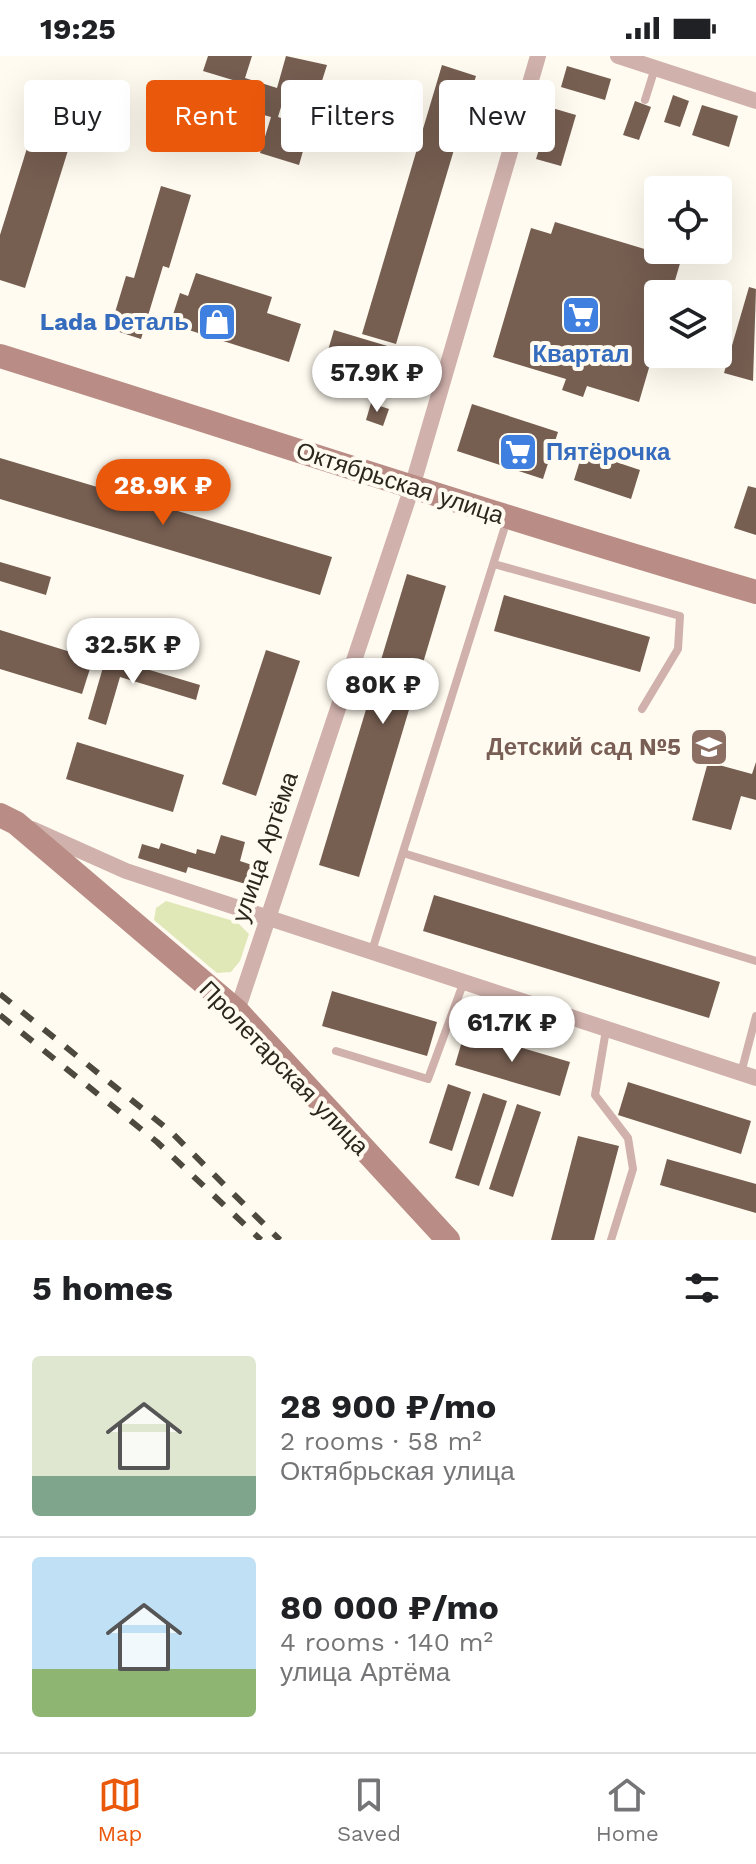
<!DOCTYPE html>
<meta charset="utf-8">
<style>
body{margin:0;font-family:"Work Sans",sans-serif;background:#f6f6f6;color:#202124;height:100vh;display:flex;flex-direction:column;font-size:30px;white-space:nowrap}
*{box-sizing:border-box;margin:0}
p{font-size:26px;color:#757577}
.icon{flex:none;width:44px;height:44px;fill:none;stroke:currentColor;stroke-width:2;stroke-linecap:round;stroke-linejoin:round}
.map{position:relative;height:1184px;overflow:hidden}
.side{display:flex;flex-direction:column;background:#fff;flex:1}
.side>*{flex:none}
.banner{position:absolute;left:24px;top:24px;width:708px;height:72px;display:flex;gap:16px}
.fabs{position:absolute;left:644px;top:120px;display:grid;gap:16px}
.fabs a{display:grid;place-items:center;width:88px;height:88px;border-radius:8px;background:#fff;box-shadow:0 8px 32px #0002;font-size:40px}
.price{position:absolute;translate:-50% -68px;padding:0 18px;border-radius:28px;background:#fff;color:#222;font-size:26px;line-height:52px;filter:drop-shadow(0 2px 4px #0008)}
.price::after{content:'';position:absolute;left:50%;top:48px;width:24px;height:18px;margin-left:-12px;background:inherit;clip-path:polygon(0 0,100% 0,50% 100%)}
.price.active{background:#ea580c;color:#fff}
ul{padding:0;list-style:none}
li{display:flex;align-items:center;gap:24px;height:200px;padding:0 32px}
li+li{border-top:2px solid #e0e0e0}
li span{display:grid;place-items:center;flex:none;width:224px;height:160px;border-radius:8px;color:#555}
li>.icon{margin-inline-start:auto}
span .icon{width:96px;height:96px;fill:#fffc;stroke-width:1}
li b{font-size:34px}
h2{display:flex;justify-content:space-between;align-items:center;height:96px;padding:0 32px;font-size:34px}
.chip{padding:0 28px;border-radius:8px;background:#fff;box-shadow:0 8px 32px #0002;font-size:28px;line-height:72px}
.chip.active{background:#ea580c;color:#fff}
.status{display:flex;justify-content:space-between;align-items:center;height:56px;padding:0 40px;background:#fff;direction:ltr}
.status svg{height:22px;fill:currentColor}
.tabs{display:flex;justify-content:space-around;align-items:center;height:112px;border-top:2px solid #e0e0e0;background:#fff;font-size:22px;color:#757577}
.tabs a{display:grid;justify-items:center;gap:4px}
.tabs .active{color:#ea580c}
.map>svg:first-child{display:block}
.green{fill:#e1e8b8}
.building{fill:#765e51}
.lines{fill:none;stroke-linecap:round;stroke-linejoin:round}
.lane{stroke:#d0b1ac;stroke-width:8}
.street{stroke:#d0b1ac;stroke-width:16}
.secondary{stroke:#b98d86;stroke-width:24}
.rail{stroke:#4d493f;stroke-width:6;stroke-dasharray:14 14;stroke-linecap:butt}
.labels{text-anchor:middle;stroke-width:8;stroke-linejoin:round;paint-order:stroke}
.shop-label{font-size:24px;font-weight:bold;fill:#366cbe;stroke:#fffbf0;text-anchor:end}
.street-label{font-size:24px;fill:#2b271d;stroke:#fffbf0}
.education-label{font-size:24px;font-weight:bold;fill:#785e54;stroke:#fffbf0;text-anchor:end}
</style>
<div class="status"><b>19:25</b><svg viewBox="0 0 49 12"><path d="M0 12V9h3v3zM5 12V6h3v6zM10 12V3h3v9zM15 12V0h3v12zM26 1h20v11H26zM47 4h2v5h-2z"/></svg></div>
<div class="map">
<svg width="756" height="1184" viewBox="0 0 756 1184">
<rect width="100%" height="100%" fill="#fffbf0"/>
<path class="green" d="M166,845l71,21 12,12 -9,27 -9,11 -14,1 -63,-53 2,-12z"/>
<g class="building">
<path d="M208,0h44l-7,22 32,10 9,-32 41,9 -12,38 -30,-9 -7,23 32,10 -11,38 -39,-12 11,-36 -33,-9 -11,36 -42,-13 12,-37 32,10 7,-23 -33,-10z"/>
<path d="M442,9l34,11 -80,268 -34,-10z"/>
<path d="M567,10l44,13 -6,21 -44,-13z"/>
<path d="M47,28l38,12 -60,192 -25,-8v-45z"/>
<path d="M673,39l16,6 -9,26 -16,-5z"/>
<path d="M635,45l16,6 -12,33 -16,-5z"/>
<path d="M702,49l36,11 -9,31 -37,-12z"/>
<path d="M552,52l24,7 -15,51 -25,-7z"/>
<path d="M161,130l30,9 -22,73 -6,-2 -22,73 -31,-10 16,-53 8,2z"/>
<path d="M555,166l126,38 -10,34h-13v43l-19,65 -52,-16 -4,11 -21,-7 4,-11 -73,-22 38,-129 20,6z"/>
<path d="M196,217l76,24 -5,16 34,11 -12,38 -119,-38 10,-31 8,3z"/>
<path d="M749,231l7,2 -3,92 -29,-8z"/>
<path d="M334,274l70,21 -8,29 -16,-5 -2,8 -18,-6 -2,9 -17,-5 -3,9 -20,-6z"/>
<path d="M371,347l18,6 -6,17 -17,-6z"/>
<path d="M472,348l86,28 -15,47 -86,-28z"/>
<path d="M583,395l57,19 -9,29 -57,-19z"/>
<path d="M0,402l332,99 -12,38 -320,-96z"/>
<path d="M748,430l8,2v47l-22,-7z"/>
<path d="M0,506l51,15 -5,18 -46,-14z"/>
<path d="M407,518l39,12 -87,291 -40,-12z"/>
<path d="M504,539l146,42 -10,35 -146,-41z"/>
<path d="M0,574l93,29 -11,35 -82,-25z"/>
<path d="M266,594l34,11 -44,135 -34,-12z"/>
<path d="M106,601l94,28 -4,15 -76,-23 -14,48 -18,-6z"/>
<path d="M77,686l107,33 -11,37 -107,-33z"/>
<path d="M708,706l44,12 4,-12v38l-15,-4 -10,34 -39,-10z"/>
<path d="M221,779l24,7 -5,19 15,5 -6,19 -61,-18 -2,6 -48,-15 4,-14 17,5 2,-6 35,11 1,-5 18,5z"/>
<path d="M434,839l286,87 -11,36 -286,-87z"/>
<path d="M332,935l105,31 -10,34 -105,-30z"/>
<path d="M465,975l105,31 -10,34 -105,-31z"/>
<path d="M628,1026l123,39 -10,33 -123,-39z"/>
<path d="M448,1028l23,8 -19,59 -23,-8z"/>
<path d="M483,1037l24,8 -28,85 -24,-8z"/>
<path d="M517,1048l24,8 -28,85 -24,-8z"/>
<path d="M578,1080l41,10 -25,94h-43z"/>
<path d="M667,1103l89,25v29l-96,-28z"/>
</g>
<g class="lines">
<g class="lane">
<path d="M645,44l10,-32"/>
<path d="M494,508l186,52 -2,33 -36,60"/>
<path d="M403,797l353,108"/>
<path d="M371,898l136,-434"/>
<path d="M606,974l-11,65 33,43 5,31 -22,71"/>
<path d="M336,995l92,28 35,-95"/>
<path d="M741,1017l15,-57"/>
</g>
<g class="street">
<path d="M618,0l138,45"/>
<path d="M32,773l94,42 630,207"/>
<path d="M237,955l175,-524 126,-431"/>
</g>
<g class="secondary">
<path d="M0,300c252,79 503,162 756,236"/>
<path d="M0,759l16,8 221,188 211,229"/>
</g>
<g class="rail">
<path d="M0,938l170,137 110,109"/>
<path d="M0,959l157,127 104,98"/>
</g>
</g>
<defs>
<g id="supermarket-square" transform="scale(2)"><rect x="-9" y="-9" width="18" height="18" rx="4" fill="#3f7fe0" stroke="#fffbf0"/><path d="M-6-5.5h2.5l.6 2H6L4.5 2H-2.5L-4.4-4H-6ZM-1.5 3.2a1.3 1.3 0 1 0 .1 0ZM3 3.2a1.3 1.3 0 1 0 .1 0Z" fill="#fff"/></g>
<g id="shop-square" transform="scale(2)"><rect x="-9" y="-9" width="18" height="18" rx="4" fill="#3f7fe0" stroke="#fffbf0"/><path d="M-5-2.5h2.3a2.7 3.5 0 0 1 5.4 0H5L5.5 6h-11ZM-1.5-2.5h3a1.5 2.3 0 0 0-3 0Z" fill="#fff"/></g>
<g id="school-square" transform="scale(2)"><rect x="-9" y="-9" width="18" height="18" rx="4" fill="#8d6e63" stroke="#fffbf0"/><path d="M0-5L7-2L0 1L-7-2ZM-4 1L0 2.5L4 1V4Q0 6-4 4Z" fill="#fff"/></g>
</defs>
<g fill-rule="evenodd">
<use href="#supermarket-square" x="581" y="259"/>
<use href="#shop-square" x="217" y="266"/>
<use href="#supermarket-square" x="518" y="396"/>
<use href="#school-square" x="709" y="691"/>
</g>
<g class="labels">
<g class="shop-label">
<text x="189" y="274">Lada Dеталь</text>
<text x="581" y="306" text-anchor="middle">Квартал</text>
<text x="546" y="404" text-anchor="start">Пятёрочка</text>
</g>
<g class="street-label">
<text transform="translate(400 427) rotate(18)" y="8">Октябрьская улица</text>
<text transform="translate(265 791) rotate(-71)" y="8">улица Артёма</text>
<text transform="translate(284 1012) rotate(46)" y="8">Пролетарская улица</text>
</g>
<g class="education-label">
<text x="681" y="699">Детский сад №5</text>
</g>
</g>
</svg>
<div class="fabs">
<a><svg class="icon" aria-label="locate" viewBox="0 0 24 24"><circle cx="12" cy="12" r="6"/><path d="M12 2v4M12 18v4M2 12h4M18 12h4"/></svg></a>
<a><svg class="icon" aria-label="layers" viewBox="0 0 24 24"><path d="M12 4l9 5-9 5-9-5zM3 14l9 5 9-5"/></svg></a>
</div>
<b class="price" style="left:377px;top:358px">57.9K ₽</b>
<b class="price active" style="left:163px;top:471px">28.9K ₽</b>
<b class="price" style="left:133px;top:630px">32.5K ₽</b>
<b class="price" style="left:383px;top:670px">80K ₽</b>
<b class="price" style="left:512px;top:1008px">61.7K ₽</b>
<div class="banner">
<a class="chip">Buy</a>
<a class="chip active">Rent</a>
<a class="chip">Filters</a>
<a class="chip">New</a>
</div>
</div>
<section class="side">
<h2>5 homes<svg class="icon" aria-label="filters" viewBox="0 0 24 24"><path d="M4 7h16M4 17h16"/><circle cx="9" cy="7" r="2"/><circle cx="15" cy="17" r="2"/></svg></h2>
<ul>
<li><span style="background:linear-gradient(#dfe7d0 75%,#7fa58c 0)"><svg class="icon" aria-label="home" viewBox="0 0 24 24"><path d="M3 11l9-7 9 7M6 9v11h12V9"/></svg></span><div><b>28 900 ₽/mo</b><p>2 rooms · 58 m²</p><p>Октябрьская улица</p></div></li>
<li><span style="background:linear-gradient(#bfe0f5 70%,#8fb573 0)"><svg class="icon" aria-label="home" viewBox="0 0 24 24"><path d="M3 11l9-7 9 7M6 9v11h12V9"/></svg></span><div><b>80 000 ₽/mo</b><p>4 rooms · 140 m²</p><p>улица Артёма</p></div></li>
</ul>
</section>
<nav class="tabs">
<a class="active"><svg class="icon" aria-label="map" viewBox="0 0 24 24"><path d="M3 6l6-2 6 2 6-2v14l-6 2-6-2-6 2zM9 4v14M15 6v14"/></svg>Map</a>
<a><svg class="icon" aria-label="saved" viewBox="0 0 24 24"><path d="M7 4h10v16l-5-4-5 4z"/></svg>Saved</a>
<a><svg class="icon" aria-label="home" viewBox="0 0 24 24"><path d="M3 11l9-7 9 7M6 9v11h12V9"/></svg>Home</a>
</nav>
